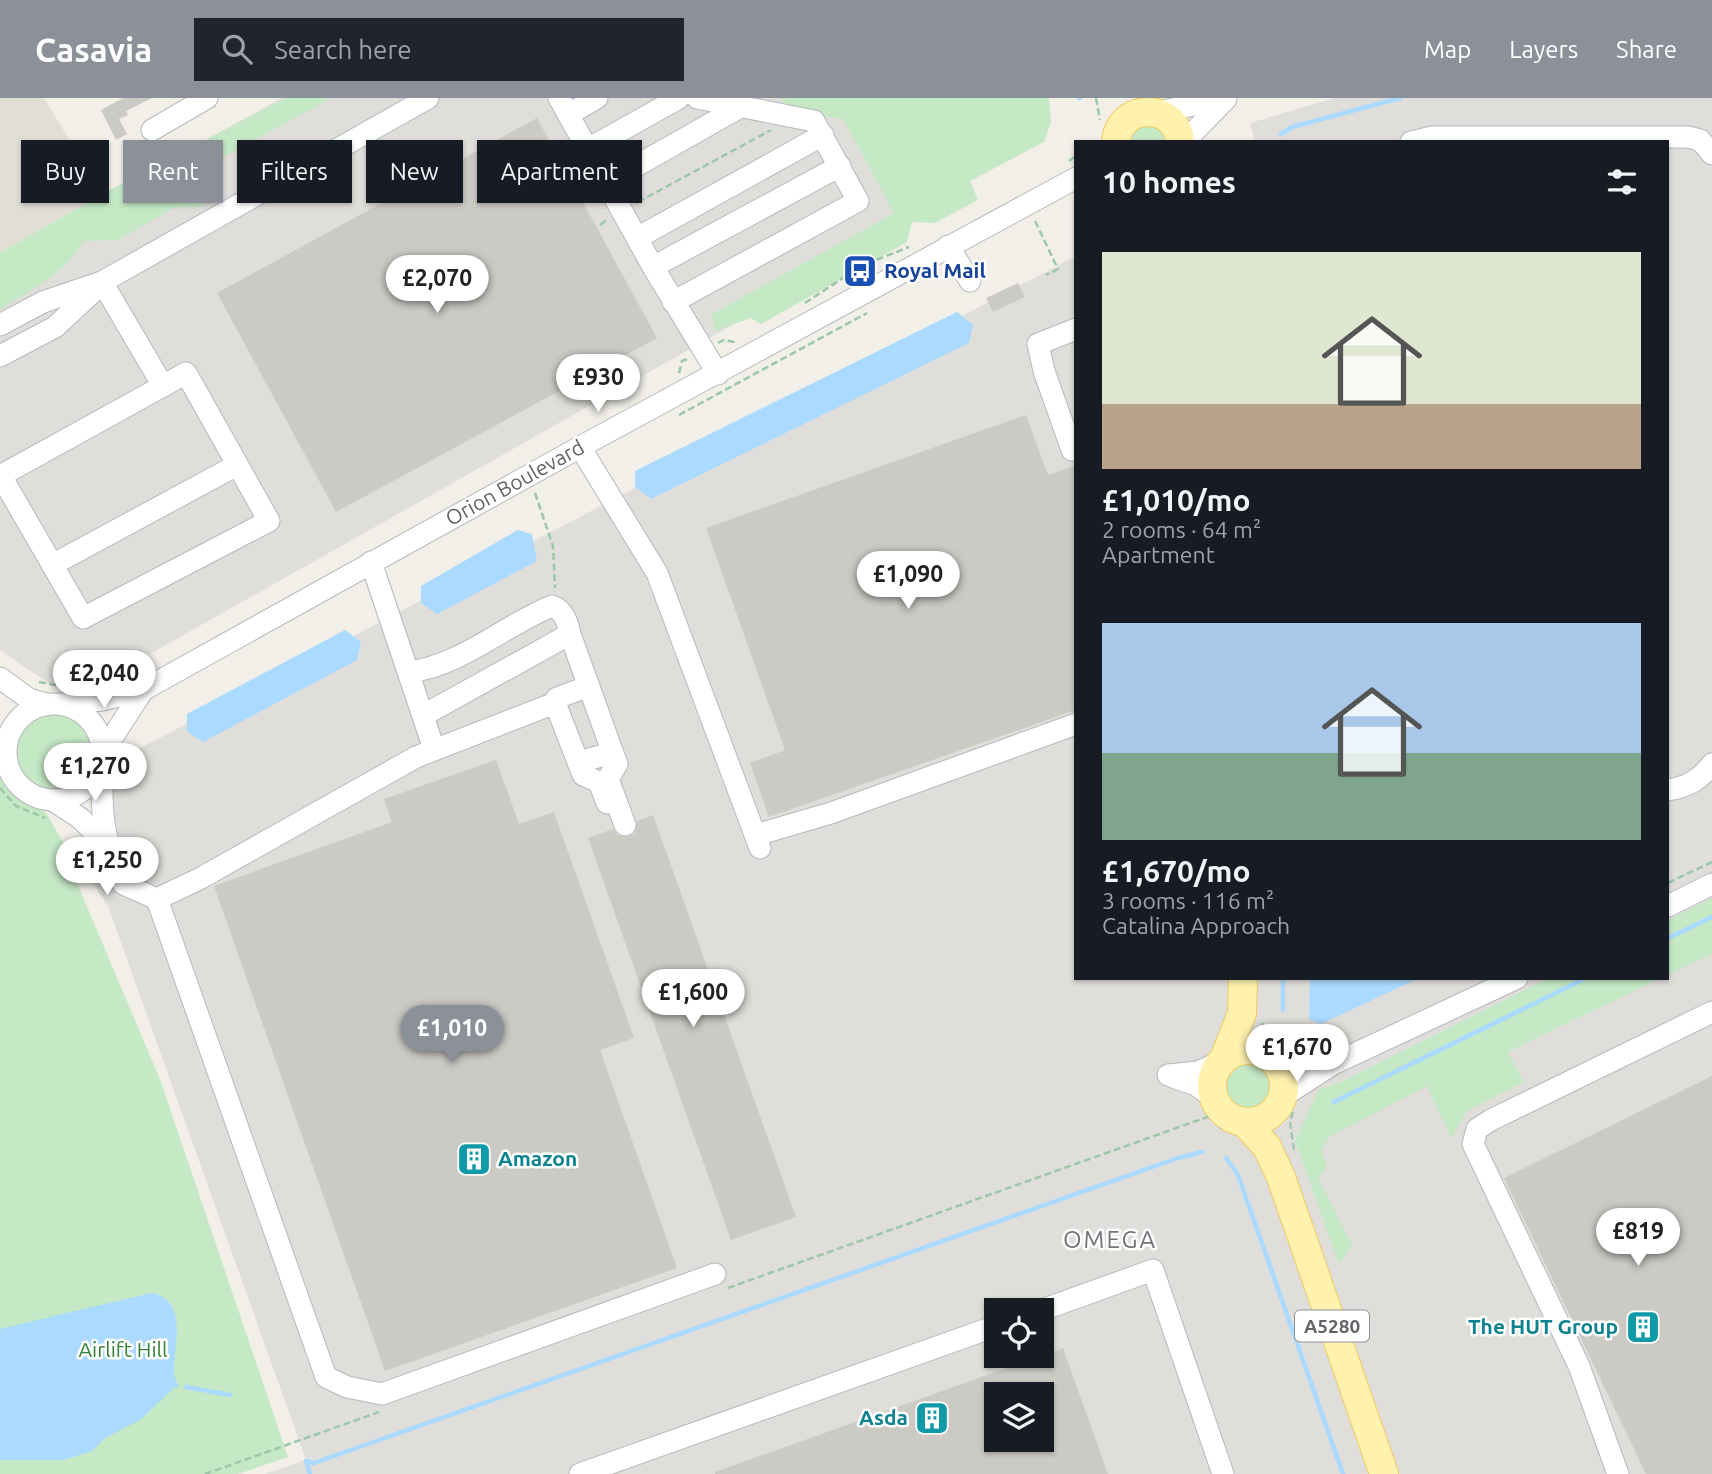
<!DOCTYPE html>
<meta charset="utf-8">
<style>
body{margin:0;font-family:Ubuntu,sans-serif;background:#20242c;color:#f1f3f6;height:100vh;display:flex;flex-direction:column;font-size:26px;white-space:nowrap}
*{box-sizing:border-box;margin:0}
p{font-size:23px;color:#9ea1a6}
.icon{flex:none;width:38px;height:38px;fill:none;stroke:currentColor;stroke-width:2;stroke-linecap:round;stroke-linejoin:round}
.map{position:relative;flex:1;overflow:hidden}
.panel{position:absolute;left:1074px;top:42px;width:595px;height:840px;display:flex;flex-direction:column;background:#171b24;border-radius:0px;box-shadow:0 2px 5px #0004}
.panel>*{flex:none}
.guide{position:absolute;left:21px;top:42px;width:665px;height:63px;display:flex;gap:14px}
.fabs{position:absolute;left:984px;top:1200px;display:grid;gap:14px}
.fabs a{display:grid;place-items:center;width:70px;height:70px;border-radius:0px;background:#171b24;box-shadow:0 2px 5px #0004;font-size:35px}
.price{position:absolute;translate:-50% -60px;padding:0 16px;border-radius:24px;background:#fff;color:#222;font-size:23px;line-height:46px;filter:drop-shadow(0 2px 4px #0008)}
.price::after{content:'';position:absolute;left:50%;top:42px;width:21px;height:16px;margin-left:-10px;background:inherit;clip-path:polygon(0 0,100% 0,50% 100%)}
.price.active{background:#8c9099;color:#fff}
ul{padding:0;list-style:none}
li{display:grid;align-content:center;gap:14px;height:371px;padding:0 28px}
li span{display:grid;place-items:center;height:217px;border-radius:0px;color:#555}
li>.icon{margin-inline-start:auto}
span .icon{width:126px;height:126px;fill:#fffc;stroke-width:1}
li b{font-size:30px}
h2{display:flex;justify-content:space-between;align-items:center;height:84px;padding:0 28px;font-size:30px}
.pill{padding:0 24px;border-radius:0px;background:#171b24;box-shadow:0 2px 5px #0004;font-size:24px;line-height:63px}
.pill.active{background:#8c9099;color:#fff}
header{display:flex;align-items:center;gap:42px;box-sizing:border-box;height:98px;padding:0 35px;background:#8c9099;color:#fff}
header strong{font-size:33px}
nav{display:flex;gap:38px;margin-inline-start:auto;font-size:24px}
.search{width:490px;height:63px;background:#20242c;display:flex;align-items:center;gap:18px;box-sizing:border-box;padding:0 24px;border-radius:0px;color:#9ea1a6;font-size:26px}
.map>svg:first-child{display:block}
.industrial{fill:#e0deda;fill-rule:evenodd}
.education{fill:#e1ded6}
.green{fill:#c5e8c5}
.water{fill:#aadaff}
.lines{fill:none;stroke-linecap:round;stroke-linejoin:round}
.stream{stroke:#aadaff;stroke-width:4.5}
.building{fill:#cccac5;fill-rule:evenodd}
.minor-casing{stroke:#b5b8bc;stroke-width:23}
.major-casing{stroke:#f2c960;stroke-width:30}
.path{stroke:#9cc7a9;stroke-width:2.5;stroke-dasharray:7 3.5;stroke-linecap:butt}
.minor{stroke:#fff;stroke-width:21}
.major{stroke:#fff2af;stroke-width:28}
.labels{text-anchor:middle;stroke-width:5;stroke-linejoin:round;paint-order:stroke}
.shield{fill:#fff;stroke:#8f9295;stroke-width:2}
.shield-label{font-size:19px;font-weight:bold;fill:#5f6368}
.transit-label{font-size:21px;font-weight:bold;fill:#164399;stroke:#fff;text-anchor:start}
.street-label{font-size:21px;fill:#5f6368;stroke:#fff}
.culture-label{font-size:21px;font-weight:bold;fill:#0d838f;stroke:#fff;text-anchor:end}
.park-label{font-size:21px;fill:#348238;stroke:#fff}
.quarter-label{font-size:24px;letter-spacing:2px;fill:#70757a;stroke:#fff}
</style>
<header>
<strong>Casavia</strong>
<div class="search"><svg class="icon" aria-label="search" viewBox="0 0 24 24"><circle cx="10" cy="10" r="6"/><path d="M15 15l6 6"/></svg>Search here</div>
<nav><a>Map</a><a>Layers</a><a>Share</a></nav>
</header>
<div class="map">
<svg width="1712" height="1376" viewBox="0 0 1712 1376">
<rect width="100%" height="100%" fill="#f1efe8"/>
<g class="industrial">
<path d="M282,0h570l66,116 -26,21 -797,450 -42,1 -53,-36v-397z"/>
<path d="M1335,0h377v1376h-1447l41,-14 -198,-554 -29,-44 50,-108 947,-498v722h592v-836h-413l-5,-19zM996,1213h45v45h-45zM996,1297h45v45h-45z"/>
</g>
<path class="education" d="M0,0h44l58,96 -102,59z"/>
<g class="green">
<path d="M286,0h46l-111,60 -20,49 -28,1 -54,32 -35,1c-22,35 -50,47 -84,68v-56l102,-59z"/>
<path d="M781,0h268l2,24 -7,20 -74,39 8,19 -43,23 -23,-1 -5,20 -146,82 -10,-6 -36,13 -3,-17 182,-101 -51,-94 -53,-7z"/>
<path d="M1152,23l18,21h-40l1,-9z"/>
<circle cx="53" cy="654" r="38"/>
<path d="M0,635l15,51 25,19 29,49v12l92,218 127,375 -50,17h-238z"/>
<path d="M1712,800v56l-44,21v-55z"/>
<path d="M1549,880h112l-153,74 16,30 -57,29 -16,27 -24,-52 -98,51 -7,14 5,16 -9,10 34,68 -13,19 -44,-123 24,-52 22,-7z"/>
<circle cx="1249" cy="987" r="24"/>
</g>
<g class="water">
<path d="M957,214l16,13 -4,18 -318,156 -16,-12v-16z"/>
<path d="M518,432l14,4 5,27 -100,53 -16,-11v-17z"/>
<path d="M345,532l16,12 -4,18 -154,82 -16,-11v-17z"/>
<path d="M1310,880h109l-98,46 -12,-5z"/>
<path d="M151,1195c38,7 23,52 23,80 0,5 4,10 5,14h-4l-35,33 -35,18 -13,13 -28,9h-64v-131z"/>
</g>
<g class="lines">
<g class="stream">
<path d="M1079,0h1"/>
<path d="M1281,36l11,-7 108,-29"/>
<path d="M1668,840l44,-21"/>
<path d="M1283,912v-32"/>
<path d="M1334,1004l252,-124"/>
<path d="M1226,1060l12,17 105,299"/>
<path d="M186,1289l44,8"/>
<path d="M310,1376l-4,-13 8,2 864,-305 24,-6"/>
</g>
</g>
<g class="building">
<path d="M123,0h29l-26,13 2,4 -9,4 8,15 -11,6 -15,-30z"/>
<path d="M537,20l120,220 -321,174 -119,-219z"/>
<path d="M1018,185l7,14 -32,15 -7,-14z"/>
<path d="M1026,317l22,60 28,-10v245l-307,107 -19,-54 35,-13 -79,-222z"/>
<path d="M496,662l23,64 35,-12 80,226 -34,12 77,218 -292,103 -171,-485 178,-64 -8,-23z"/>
<path d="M653,717l143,402 -65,23 -143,-402 25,-9 4,6 12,2 6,-4 2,-12z"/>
<path d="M1712,978v398h-66l-142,-296z"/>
<path d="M1063,1250l45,126h-393v-2zM996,1297h45v45h-45z"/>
</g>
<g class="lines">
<g class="minor-casing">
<g id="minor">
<path d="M559,0l94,169 65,107"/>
<path d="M1157,14l69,-13"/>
<path d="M569,16l28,-16"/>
<path d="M152,32l55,-32"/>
<path d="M1184,44l40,-41"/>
<path d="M1411,44l21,-5h256l12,3 12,14"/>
<path d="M588,51l91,-51"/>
<path d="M606,85l136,-77"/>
<path d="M637,140l186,-103"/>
<path d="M948,148l22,35"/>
<path d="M653,169l187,-101"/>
<path d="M673,204l185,-101 -44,-80 -117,-23"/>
<path d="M0,227l43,-23 59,-20 326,-184"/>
<path d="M1076,231l-38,15 6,27 28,79 4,-1"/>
<path d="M0,258l55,-29 41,-38"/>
<path d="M580,349l77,126 103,275"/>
<path d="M0,378l163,-90"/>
<path d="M1,378l82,142 186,-97 -83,-148 -23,13 -61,-104"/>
<path d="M371,464l63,187"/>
<path d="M52,467l185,-100"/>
<path d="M409,574c51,-6 96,-47 143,-66 12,4 16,17 18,28l-146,81"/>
<path d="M0,580l29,21 18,5"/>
<path d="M555,605l2,-5 32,-12"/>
<circle cx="54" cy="654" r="48"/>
<path d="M62,606l40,-4 41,-10 437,-243 496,-269"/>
<path d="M611,650l6,16 -9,15 17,46"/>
<path d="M103,654l40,-62"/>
<path d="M578,664l5,13 16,7 8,21"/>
<path d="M102,665c-1,49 0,75 21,121l34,15 44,-21 215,-121 139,-54 23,59 27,-7 6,-7 -41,-114"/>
<path d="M1668,692c19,-3 32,-10 44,-26"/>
<path d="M54,703l26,17 26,26"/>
<path d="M756,737l75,-22 245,-89"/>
<path d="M157,801l169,478 21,10 35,7 333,-120"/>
<path d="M1668,808l44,-22"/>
<path d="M1269,958l16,6 46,2"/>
<path d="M1168,977l30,-3 24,-11"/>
<path d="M1173,979l23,8 18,13"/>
<path d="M1282,999l51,-33 184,-86"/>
<path d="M1039,1213l114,-41 70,204"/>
<path d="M580,1376l416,-148"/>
<path d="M1618,1376l-39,-108 -106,-222 4,-15 14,-9 221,-108"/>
</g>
</g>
<g class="major-casing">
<g id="major">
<path d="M1116,44c3,-40 61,-40 64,0"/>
<circle cx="1248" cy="988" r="36"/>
<path d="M1224,961l18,-46 1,-35"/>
<path d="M1244,1024l23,25 14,30 103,297"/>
</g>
</g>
<g class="path">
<path d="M1096,0l4,22"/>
<path d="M1069,63l7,-5"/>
<path d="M638,104l133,-72"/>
<path d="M1035,123l23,48 -12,6"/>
<path d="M600,127l8,-6"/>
<path d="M805,205l56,-37 48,-19"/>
<path d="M718,245l6,-3 11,2"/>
<path d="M679,275l3,-12 5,-2"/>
<path d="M679,317l188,-102"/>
<path d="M535,395l18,53 2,42"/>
<path d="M39,584l21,4"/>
<path d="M0,690l16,18 29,12"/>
<path d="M1668,785l44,-21"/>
<path d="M1262,925l10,15"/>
<path d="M1293,1014l-3,10 4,28"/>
<path d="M1210,1019l15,14"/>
<path d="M728,1190l482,-172"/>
<path d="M205,1376l174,-62"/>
</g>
<use href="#minor" class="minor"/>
<use href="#major" class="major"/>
</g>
<defs>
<g id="bus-square" transform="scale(1.75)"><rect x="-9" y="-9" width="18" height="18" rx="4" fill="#1a4fb4" stroke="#fff"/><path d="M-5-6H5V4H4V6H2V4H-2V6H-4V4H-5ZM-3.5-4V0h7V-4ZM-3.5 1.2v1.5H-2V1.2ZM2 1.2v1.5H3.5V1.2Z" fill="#fff"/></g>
<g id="building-square" transform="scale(1.75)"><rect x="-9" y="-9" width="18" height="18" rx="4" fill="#0f9aa8" stroke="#fff"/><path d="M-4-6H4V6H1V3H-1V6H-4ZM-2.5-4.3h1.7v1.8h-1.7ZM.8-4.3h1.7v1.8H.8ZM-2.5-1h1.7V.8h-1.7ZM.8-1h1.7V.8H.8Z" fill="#fff"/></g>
</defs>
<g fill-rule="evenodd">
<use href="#bus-square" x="860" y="173"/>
<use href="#building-square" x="474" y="1061"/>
<use href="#building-square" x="1643" y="1229"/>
<use href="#building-square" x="932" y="1320"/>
</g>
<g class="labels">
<rect class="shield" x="1295" y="1212.5" width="74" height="31" rx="5"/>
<g class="shield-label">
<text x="1332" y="1235">A5280</text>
</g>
<g class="transit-label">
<text x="884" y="180">Royal Mail</text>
</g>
<g class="street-label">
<text transform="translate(515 385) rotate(-29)" y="7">Orion Boulevard</text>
</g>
<g class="culture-label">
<text x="498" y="1068" text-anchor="start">Amazon</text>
<text x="1618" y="1236">The HUT Group</text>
<text x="908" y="1327">Asda</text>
</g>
<g class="park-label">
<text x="123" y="1259">Airlift Hill</text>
</g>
<g class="quarter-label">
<text x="1110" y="1150">OMEGA</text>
</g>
</g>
</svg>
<div class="fabs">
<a><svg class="icon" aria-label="locate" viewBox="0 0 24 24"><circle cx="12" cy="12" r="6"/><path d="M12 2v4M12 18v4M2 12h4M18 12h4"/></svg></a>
<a><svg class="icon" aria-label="layers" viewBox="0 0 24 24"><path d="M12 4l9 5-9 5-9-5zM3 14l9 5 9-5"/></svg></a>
</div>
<b class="price" style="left:437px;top:217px">£2,070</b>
<b class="price" style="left:598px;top:316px">£930</b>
<b class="price" style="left:908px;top:513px">£1,090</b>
<b class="price" style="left:104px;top:612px">£2,040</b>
<b class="price" style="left:95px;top:705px">£1,270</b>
<b class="price" style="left:107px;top:799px">£1,250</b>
<b class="price" style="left:693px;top:931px">£1,600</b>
<b class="price active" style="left:452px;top:967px">£1,010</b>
<b class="price" style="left:1297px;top:986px">£1,670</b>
<b class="price" style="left:1638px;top:1170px">£819</b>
<div class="guide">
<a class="pill">Buy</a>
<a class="pill active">Rent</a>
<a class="pill">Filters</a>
<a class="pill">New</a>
<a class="pill">Apartment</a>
</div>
<section class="panel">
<h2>10 homes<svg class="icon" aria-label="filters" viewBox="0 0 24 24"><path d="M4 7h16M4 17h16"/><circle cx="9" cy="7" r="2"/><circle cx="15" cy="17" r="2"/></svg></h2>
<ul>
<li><span style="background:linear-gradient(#dfe7d0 70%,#b9a48a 0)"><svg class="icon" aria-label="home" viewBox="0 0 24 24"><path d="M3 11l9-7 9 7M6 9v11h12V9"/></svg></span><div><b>£1,010/mo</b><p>2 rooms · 64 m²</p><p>Apartment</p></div></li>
<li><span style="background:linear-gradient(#a9c7e8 60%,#7fa58c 0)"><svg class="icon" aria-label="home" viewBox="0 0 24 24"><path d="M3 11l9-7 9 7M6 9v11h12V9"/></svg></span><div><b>£1,670/mo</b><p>3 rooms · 116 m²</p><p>Catalina Approach</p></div></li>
</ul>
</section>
</div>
